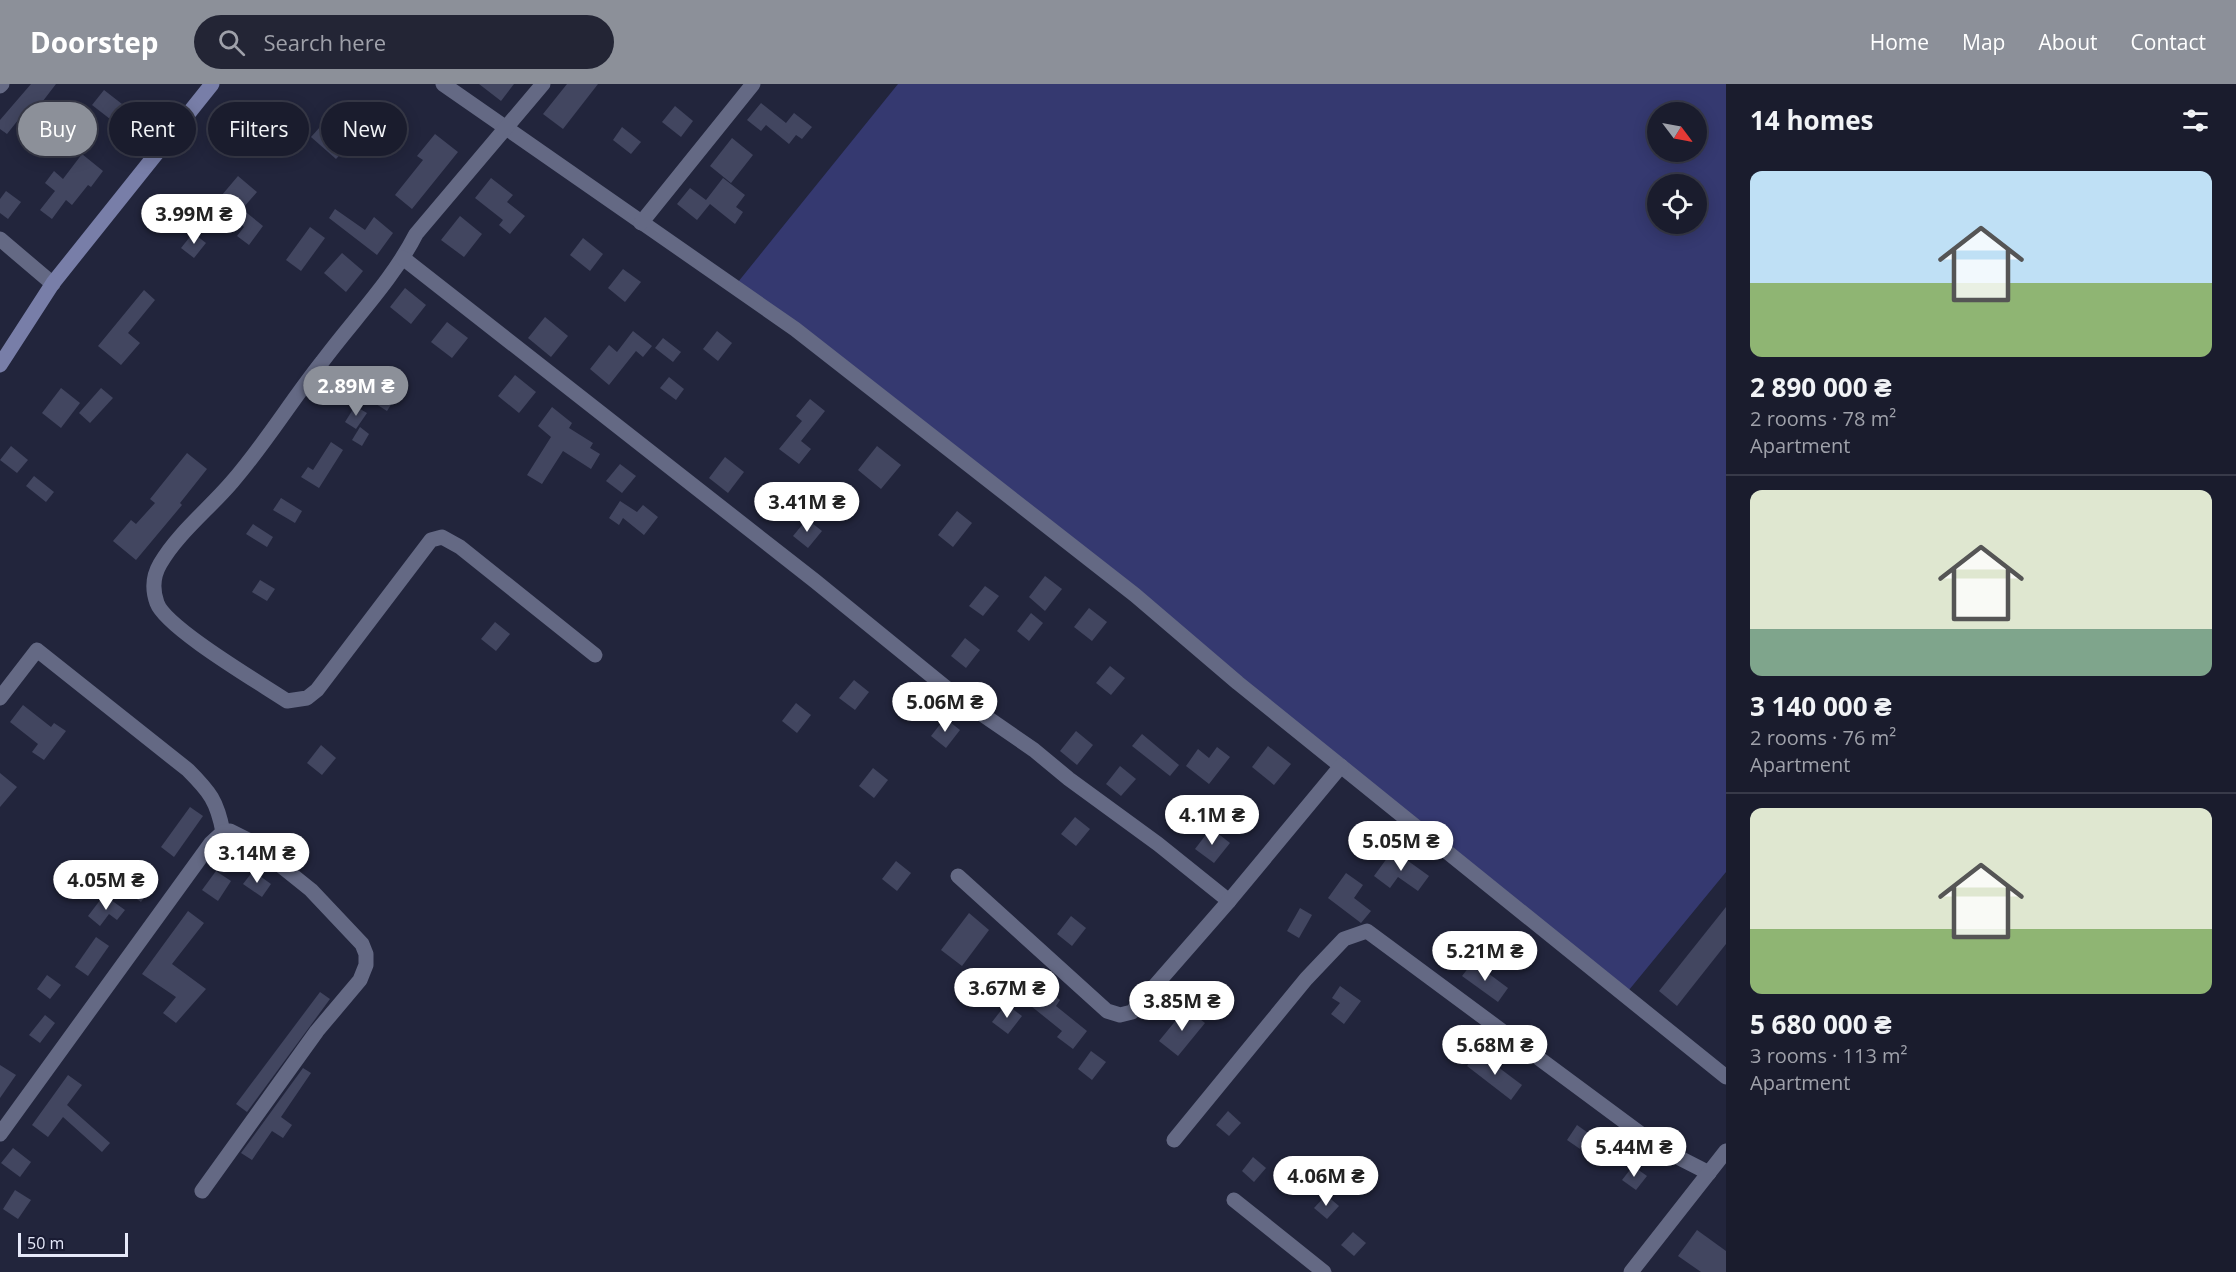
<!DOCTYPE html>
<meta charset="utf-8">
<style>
body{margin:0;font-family:"Open Sans",sans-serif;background:#232535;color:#f1f3f6;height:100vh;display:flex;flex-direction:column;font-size:22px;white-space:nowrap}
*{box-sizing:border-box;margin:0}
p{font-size:20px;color:#9fa1aa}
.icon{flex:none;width:33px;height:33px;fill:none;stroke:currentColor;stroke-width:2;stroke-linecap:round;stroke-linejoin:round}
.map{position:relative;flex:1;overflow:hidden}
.drawer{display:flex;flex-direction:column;background:#1a1c2d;width:510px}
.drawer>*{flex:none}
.guide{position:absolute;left:18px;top:18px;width:570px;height:54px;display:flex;gap:12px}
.needle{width:39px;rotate:122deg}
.controls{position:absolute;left:1647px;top:18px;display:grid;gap:12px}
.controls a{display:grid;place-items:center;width:60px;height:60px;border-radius:50%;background:#1a1c2d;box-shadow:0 3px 15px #0003,0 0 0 2px #383a49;font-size:30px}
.scale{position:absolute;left:18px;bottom:15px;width:110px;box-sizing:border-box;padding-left:6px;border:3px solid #e6e9f9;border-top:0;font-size:16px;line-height:21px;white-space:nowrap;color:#e6e9f9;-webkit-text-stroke:4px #191b32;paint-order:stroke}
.price{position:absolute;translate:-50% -51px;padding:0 14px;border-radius:21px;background:#fff;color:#222;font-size:20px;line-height:39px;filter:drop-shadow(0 2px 3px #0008)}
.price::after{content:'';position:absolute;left:50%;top:36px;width:18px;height:14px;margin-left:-9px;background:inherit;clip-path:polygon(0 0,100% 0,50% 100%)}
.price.current{background:#8c9099;color:#fff}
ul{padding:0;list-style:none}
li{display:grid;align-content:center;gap:12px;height:318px;padding:0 24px}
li+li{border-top:2px solid #383a49}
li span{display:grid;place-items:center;height:186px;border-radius:12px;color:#555}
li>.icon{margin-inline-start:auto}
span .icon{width:108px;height:108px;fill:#fffc;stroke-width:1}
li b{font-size:26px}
h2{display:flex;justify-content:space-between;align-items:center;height:72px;padding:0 24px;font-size:26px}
.chip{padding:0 21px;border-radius:27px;background:#1a1c2d;box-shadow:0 3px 15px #0003,0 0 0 2px #383a49;font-size:21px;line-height:54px}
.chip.current{background:#8c9099;color:#fff}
header{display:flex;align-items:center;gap:36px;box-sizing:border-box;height:84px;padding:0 30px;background:#8c9099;color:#fff}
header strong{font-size:28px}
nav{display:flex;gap:33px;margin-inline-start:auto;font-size:21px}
.search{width:420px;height:54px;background:#232535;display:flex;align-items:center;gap:15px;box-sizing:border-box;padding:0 21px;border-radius:33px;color:#9fa1aa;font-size:22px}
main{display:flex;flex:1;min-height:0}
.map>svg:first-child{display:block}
.green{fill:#353970;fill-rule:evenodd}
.building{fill:#424660}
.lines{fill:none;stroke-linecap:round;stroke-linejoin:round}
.street{stroke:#646984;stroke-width:15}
.secondary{stroke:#787ea8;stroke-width:15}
</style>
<header>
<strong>Doorstep</strong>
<div class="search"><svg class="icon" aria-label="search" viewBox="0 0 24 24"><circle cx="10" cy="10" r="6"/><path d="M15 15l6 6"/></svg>Search here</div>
<nav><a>Home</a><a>Map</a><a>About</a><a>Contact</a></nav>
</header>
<main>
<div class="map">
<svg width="1726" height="1188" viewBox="0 0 1726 1188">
<rect width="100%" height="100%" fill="#22253c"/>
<path class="green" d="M898,0h828v788l-102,124 -386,-313 -504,-396zM1658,28h38v40h-38zM1658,100h38v40h-38z"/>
<g class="building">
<path d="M31,0h25l-20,26 -6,-5 -23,29 -7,-5v-9z"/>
<path d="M479,0h35l-13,17z"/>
<path d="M567,0h31l-35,45 -20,-15z"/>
<path d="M104,6l18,14 -12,15 -18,-14z"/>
<path d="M145,17l15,11 -14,18 -14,-11z"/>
<path d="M761,19l25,20 8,-10 18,14 -10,12 -6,-4 -7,9 -23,-19 -5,6 -14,-11z"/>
<path d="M675,22l18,15 -12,16 -19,-15z"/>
<path d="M282,38l13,11 -16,19 -13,-10z"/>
<path d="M386,38l21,17 -10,11 -20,-16z"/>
<path d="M320,43l25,22 -9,10 -25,-22z"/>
<path d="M622,43l19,15 -10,12 -18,-14z"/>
<path d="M435,50l23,18 -46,57 -17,-14 28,-35 -6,-4z"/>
<path d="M732,54l21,17 -22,28 -21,-17z"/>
<path d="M82,70l21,17 -12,16 -3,-2 -16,20 -6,-5 -14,19 -12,-9 15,-19 -10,-8 9,-12 9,8z"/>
<path d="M238,92l19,16 -15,17 21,17 -14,19 -12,-9 7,-9 -28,-25z"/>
<path d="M491,94l22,17 -6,7 18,14 -15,18 -11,-9 4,-5 -28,-22z"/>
<path d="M723,94l22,17 -9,12 7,5 -8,12 -25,-20 -13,16 -20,-16 13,-16 16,12z"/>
<path d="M6,107l15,11 -13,17 -8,-6v-14z"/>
<path d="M335,125l30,21 9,-13 19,16 -16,22 -48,-37z"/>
<path d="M460,132l22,18 -18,23 -23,-17z"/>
<path d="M310,143l15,11 -24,33 -15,-11z"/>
<path d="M193,149l13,10 -12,15 -13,-10z"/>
<path d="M583,154l20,16 -13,17 -20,-16z"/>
<path d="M342,169l21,18 -17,21 -22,-19z"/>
<path d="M623,185l18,13 -16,20 -17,-14z"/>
<path d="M405,204l21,17 -15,19 -21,-17z"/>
<path d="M144,206l11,10 -27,33 12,10 -19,22 -23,-19z"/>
<path d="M545,233l23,19 -17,21 -23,-19z"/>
<path d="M447,238l21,16 -16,20 -21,-16z"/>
<path d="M633,247l19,15 -9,11 -7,-6 -27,34 -19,-16 19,-24 8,7z"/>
<path d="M717,247l15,12 -14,18 -15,-12z"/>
<path d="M663,254l18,14 -8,10 -18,-14z"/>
<path d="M515,291l21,17 -17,21 -21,-17z"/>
<path d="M378,292l22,14 -13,21 -22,-14z"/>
<path d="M669,293l15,12 -8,11 -16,-12z"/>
<path d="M61,304l19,15 -19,25 -19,-15z"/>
<path d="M101,304l12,10 -23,25 -11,-10z"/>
<path d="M810,315l15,12 -24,30 10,8 -12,15 -20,-15 23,-28 -6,-5z"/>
<path d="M355,322l12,7 -11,16 -11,-7z"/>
<path d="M552,323l20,16 -3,5 24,15 -3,5 10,6 -9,15 -28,-18 -21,33 -15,-9 24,-38 -13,-11z"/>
<path d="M360,343l9,7 -7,12 -10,-6z"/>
<path d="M331,358l12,8 -24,38 -18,-11 7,-10 5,3z"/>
<path d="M11,362l17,14 -11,13 -17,-13z"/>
<path d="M877,362l24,19 -20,24 -23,-19z"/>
<path d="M187,369l20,16 -27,34 2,2 -46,55 -23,-19 18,-21 5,4 19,-21 -5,-4z"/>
<path d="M725,373l19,15 -16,21 -19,-15z"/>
<path d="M620,380l16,12 -14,17 -16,-12z"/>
<path d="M34,392l20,16 -8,10 -20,-16z"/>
<path d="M281,414l21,13 -7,12 -22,-13z"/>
<path d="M620,417l17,11 6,-7 15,12 -14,18 -21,-17 -4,7 -10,-7z"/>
<path d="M957,427l15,12 -19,24 -15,-12z"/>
<path d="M807,435l15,12 -14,17 -15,-12z"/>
<path d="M253,440l20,13 -6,10 -21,-13z"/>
<path d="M1045,492l17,13 -17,22 -16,-14z"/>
<path d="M260,496l15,9 -8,12 -15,-9z"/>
<path d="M985,502l14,10 -16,20 -14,-10z"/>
<path d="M1089,524l18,14 -15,19 -18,-14z"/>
<path d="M1031,529l12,10 -14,18 -12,-10z"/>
<path d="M495,538l15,12 -14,17 -15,-12z"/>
<path d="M965,554l15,12 -14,18 -15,-12z"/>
<path d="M1110,582l15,12 -14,17 -15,-12z"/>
<path d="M854,596l15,12 -14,18 -16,-12z"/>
<path d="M796,619l15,12 -14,18 -15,-12z"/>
<path d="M23,621l28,22 3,-4 12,8 -22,29 -12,-8 6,-8 -28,-22z"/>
<path d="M945,634l15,12 -14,18 -15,-12z"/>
<path d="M1076,647l17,14 -16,20 -17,-14z"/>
<path d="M1142,650l37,31 -9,11 -38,-30z"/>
<path d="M321,661l15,13 -14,17 -15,-12z"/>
<path d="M1268,662l23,18 -17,21 -22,-18z"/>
<path d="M1217,663l13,10 -21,27 -23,-18 12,-17 11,9z"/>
<path d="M1120,682l16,13 -15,17 -15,-12z"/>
<path d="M873,684l15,12 -14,18 -15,-12z"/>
<path d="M0,689l17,14 -17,20z"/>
<path d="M190,723l13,9 -29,41 -13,-10z"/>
<path d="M1075,733l15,12 -14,17 -15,-12z"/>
<path d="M1211,744l19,15 -16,20 -19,-14z"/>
<path d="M1393,766l36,26 -11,15 -20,-14 -8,11 -16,-12z"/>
<path d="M896,777l15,12 -14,18 -15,-12z"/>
<path d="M216,787l15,10 -13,20 -16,-11z"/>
<path d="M253,787l18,13 -9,13 -19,-13z"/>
<path d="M141,789l13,9 -13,20 -14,-10z"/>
<path d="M1346,789l17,12 -9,13 17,13 -10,12 -33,-25z"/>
<path d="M104,811l21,15 -8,10 -8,-6 -9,12 -12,-10z"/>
<path d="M1726,823v37l-49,62 -18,-15z"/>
<path d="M1300,824l12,7 -13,23 -12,-7z"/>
<path d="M188,827l16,12 -32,41 34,25 -30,34 -13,-10 13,-16 -34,-23z"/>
<path d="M969,829l20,17 -27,36 -21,-16z"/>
<path d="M1071,832l15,12 -14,18 -15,-12z"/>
<path d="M96,853l13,9 -21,30 -13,-9z"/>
<path d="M1473,878l35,26 -10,14 -36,-26z"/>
<path d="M47,891l14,10 -11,14 -13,-10z"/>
<path d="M992,894l20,16 -9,11 -20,-15z"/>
<path d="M1340,902l21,15 -17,23 -13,-10 9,-11 -8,-5z"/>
<path d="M1045,904l15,12 -4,6 31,25 -14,18 -16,-12 5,-6 -31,-25z"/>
<path d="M320,908l10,7 -83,113 -11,-8z"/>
<path d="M1006,920l16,12 -14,18 -16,-12z"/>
<path d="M1186,924l19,15 -27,33 -19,-15z"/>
<path d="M45,931l10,8 -15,20 -11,-8z"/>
<path d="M1091,967l15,11 -14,18 -14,-11z"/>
<path d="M1478,968l44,33 -11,15 -44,-34z"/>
<path d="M0,981l16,10 -16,23z"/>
<path d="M303,984l8,5 -30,44 11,8 -9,13 -11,-7 -20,29 -11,-7z"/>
<path d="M68,991l14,10 -15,20 43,38 -8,9 -39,-35 -15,20 -16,-12z"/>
<path d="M1228,1027l13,12 -12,13 -13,-11z"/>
<path d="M1577,1041l14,10 -11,14 -13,-9z"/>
<path d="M13,1064l18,14 -11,15 -19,-14z"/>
<path d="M1253,1073l13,11 -12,14 -12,-11z"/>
<path d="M1633,1082l14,10 -11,14 -14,-10z"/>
<path d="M15,1106l16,10 -13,19 -15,-10z"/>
<path d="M1326,1111l13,11 -12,13 -13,-11z"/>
<path d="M1697,1146l29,21v21h-25l-23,-16z"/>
<path d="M1353,1148l13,11 -12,13 -13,-11z"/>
</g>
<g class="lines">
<g class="street">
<path d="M443,0l352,245 340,266 103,88 488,394"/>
<path d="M543,0l-127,150c-24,47 -63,86 -94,128 -31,39 -57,82 -90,120 -23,27 -54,51 -72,82 -7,12 -8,25 -3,39 9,25 103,80 130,98l20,-3 10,-8 114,-150 11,-3 18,10 135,108"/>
<path d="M0,2l2,-2"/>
<path d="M641,139l112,-139"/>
<path d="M0,155l53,45"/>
<path d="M403,174l412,323 145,118 74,51 35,29 89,65 71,57"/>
<path d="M0,614l37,-48 151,120c22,22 29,31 35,62"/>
<path d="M958,792l149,135 13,4 12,-3 97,-111 112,-135"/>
<path d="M0,1050l211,-291 12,-11 7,-1 20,10 61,49 51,54 4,10v11l-6,15 -43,51 -115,160"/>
<path d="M1174,1056l132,-161 38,-40 23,-8 293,217 49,25"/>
<path d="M1234,1116l90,72"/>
<path d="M1631,1188l95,-121"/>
</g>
<path class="secondary" d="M0,281l53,-82 159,-199"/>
</g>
</svg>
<div class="controls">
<a><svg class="needle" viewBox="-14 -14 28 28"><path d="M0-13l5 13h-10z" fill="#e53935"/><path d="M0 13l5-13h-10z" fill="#9fa1aa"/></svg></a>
<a><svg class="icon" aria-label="locate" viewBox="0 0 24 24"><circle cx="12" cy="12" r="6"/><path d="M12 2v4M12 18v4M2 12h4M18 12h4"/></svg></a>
</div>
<div class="scale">50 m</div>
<b class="price" style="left:194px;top:161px">3.99M ₴</b>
<b class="price current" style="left:356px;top:333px">2.89M ₴</b>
<b class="price" style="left:807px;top:449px">3.41M ₴</b>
<b class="price" style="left:945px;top:649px">5.06M ₴</b>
<b class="price" style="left:1212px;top:762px">4.1M ₴</b>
<b class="price" style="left:1401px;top:788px">5.05M ₴</b>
<b class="price" style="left:257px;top:800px">3.14M ₴</b>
<b class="price" style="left:106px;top:827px">4.05M ₴</b>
<b class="price" style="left:1485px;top:898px">5.21M ₴</b>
<b class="price" style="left:1007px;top:935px">3.67M ₴</b>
<b class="price" style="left:1182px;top:948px">3.85M ₴</b>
<b class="price" style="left:1495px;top:992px">5.68M ₴</b>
<b class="price" style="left:1634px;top:1094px">5.44M ₴</b>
<b class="price" style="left:1326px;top:1123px">4.06M ₴</b>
<div class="guide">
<a class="chip current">Buy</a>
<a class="chip">Rent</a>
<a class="chip">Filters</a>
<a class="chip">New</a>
</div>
</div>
<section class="drawer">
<h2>14 homes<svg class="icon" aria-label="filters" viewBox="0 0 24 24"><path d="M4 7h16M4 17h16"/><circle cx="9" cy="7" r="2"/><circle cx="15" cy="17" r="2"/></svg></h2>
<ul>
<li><span style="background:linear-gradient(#bfe0f5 60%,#8fb573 0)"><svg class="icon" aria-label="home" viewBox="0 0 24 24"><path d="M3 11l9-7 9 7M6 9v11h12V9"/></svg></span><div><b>2 890 000 ₴</b><p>2 rooms · 78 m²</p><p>Apartment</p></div></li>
<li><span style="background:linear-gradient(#dfe7d0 75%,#7fa58c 0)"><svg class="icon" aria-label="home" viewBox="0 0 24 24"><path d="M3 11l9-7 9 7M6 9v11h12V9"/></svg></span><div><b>3 140 000 ₴</b><p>2 rooms · 76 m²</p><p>Apartment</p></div></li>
<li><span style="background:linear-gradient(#dfe7d0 65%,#8fb573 0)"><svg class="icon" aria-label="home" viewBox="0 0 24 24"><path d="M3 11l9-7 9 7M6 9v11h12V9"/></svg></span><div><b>5 680 000 ₴</b><p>3 rooms · 113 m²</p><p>Apartment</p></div></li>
</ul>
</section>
</main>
